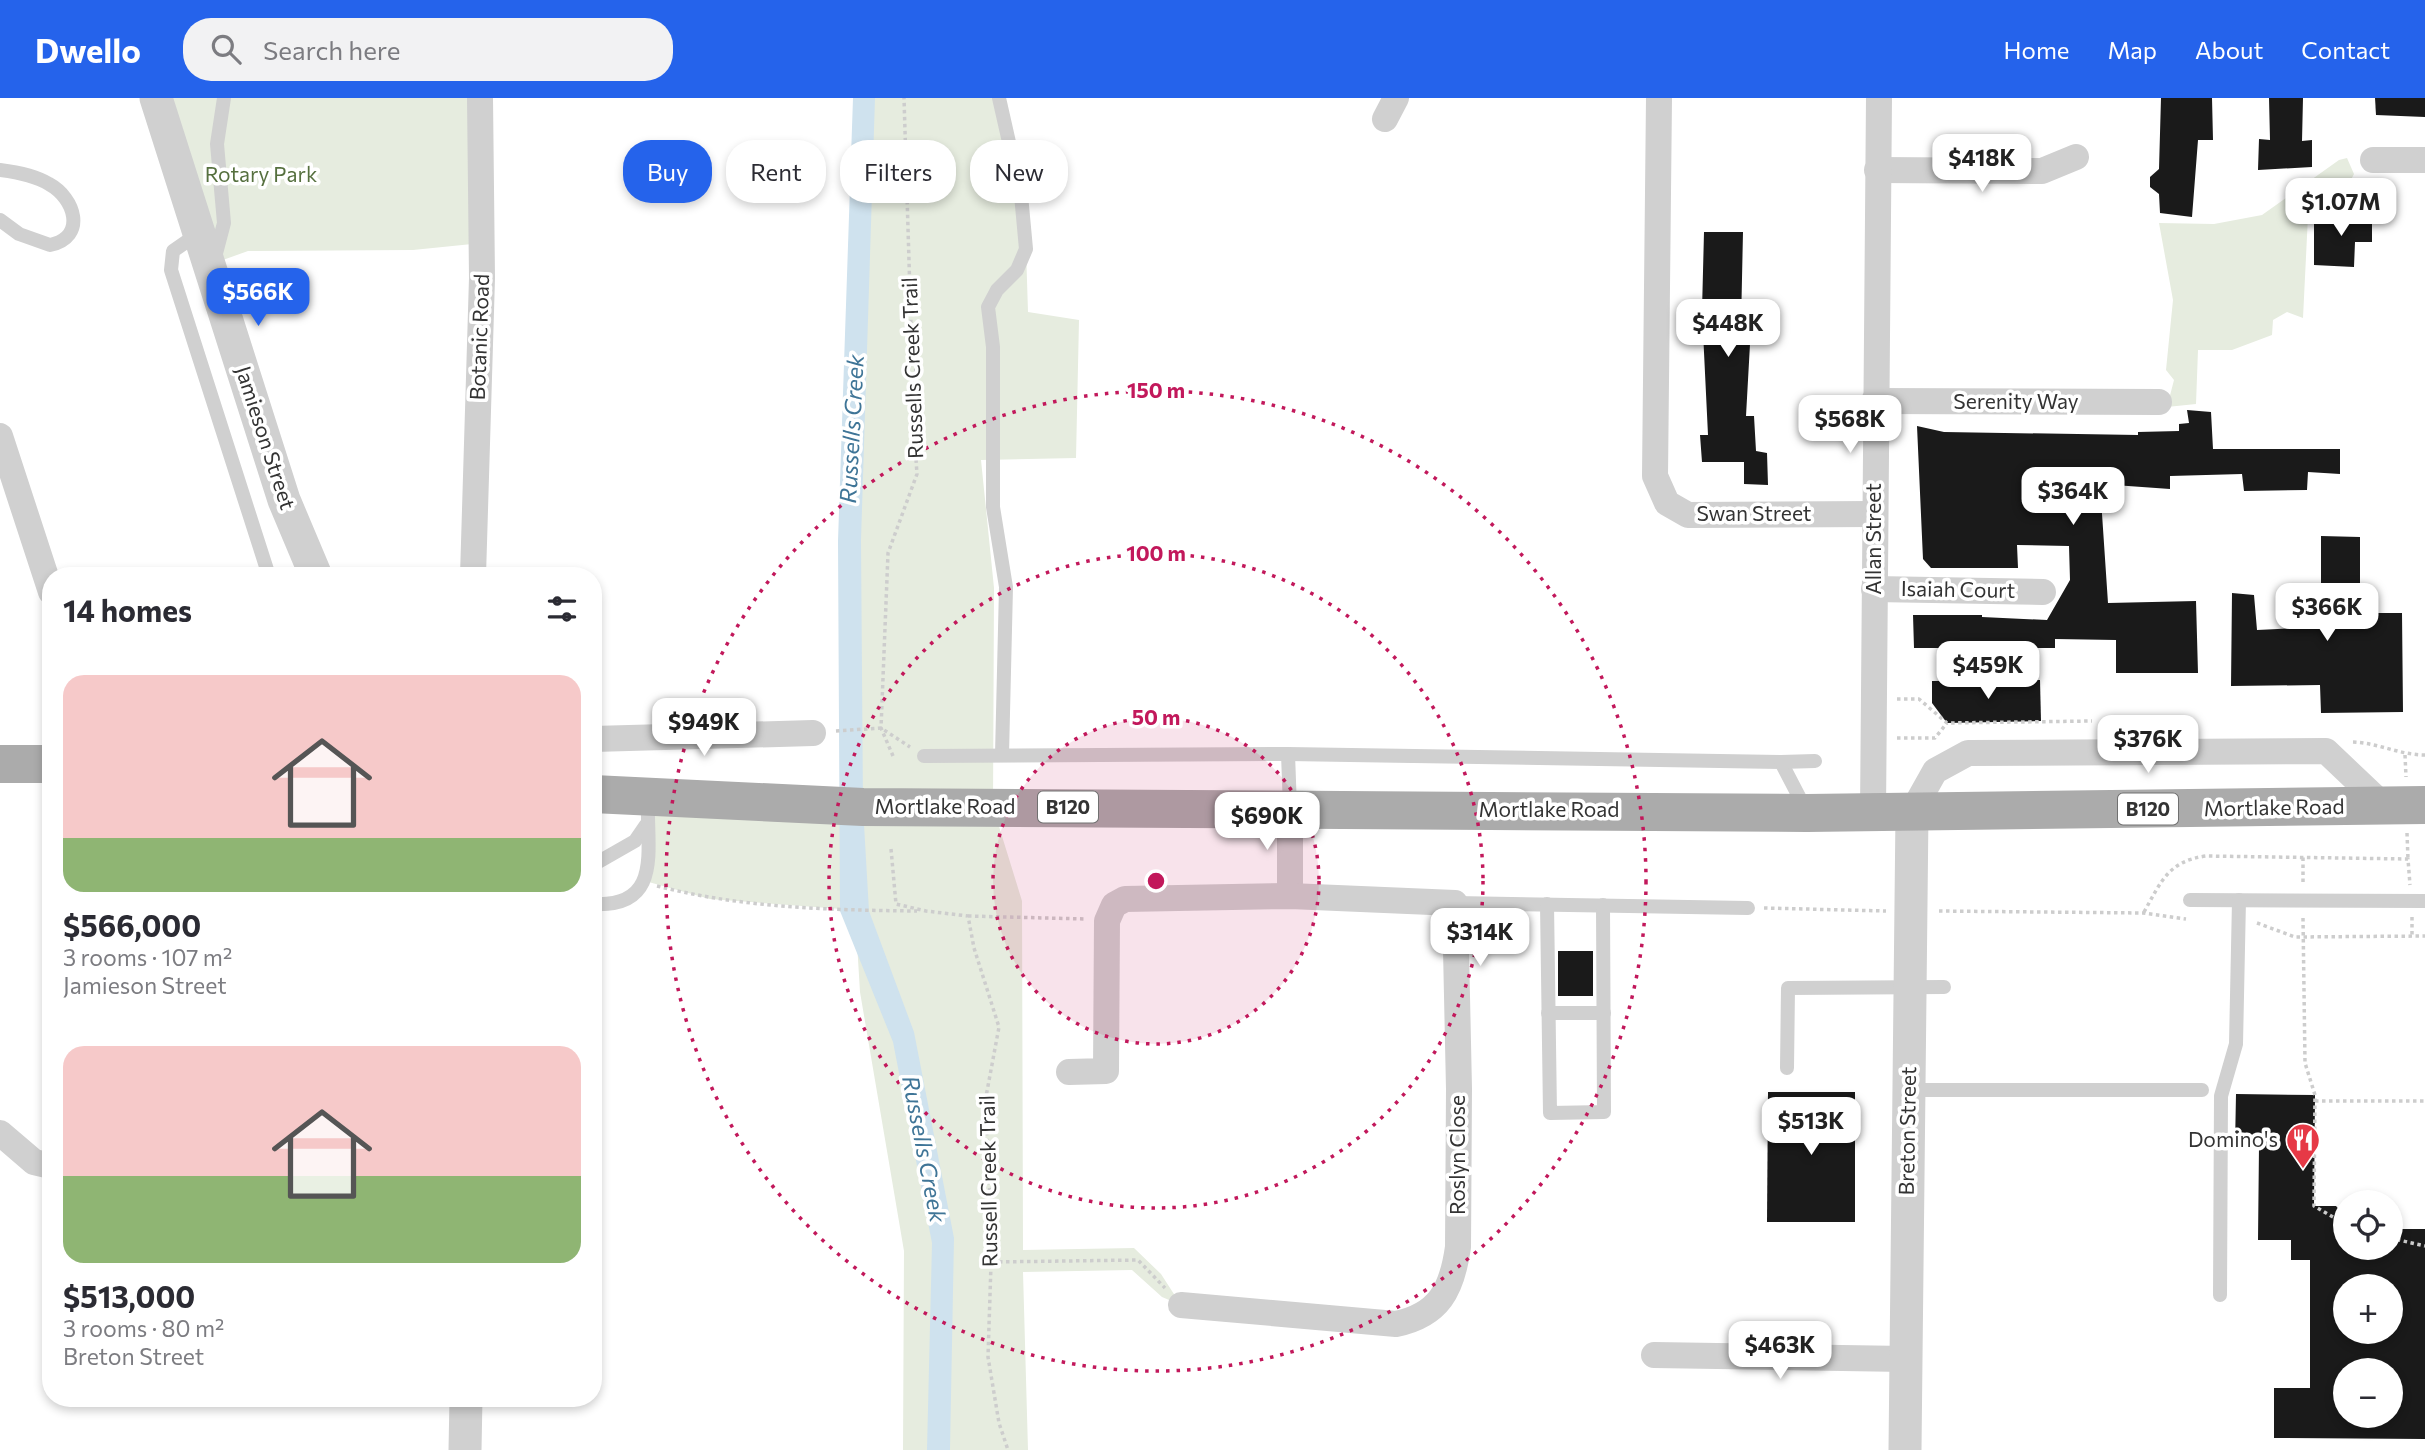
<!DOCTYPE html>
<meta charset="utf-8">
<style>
body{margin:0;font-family:Commissioner,sans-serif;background:#f2f2f3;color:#2b2b33;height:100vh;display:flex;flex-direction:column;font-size:26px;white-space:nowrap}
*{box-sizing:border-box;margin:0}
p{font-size:23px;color:#7c7c81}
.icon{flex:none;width:38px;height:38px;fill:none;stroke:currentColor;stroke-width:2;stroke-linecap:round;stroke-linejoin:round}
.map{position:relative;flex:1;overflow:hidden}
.drawer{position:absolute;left:42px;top:469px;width:560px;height:840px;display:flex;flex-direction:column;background:#fff;border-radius:28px;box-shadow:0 4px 10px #0003}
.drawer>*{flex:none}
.top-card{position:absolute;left:623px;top:42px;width:665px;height:63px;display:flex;gap:14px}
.tools{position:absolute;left:2333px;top:1092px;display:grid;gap:14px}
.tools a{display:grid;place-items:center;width:70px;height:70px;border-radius:50%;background:#fff;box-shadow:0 4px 10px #0003;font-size:35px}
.price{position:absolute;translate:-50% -60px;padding:0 16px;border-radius:14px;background:#fff;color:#222;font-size:23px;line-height:46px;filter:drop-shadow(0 2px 4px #0008)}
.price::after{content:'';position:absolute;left:50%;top:42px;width:21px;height:16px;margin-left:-10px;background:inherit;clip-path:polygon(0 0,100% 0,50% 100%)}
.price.on{background:#2563eb;color:#fff}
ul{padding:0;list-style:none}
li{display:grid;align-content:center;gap:14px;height:371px;padding:0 21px}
li span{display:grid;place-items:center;height:217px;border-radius:21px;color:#555}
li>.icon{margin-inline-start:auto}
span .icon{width:126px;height:126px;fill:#fffc;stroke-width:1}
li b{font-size:30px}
h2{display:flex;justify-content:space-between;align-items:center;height:84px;padding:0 21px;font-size:30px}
.pill{padding:0 24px;border-radius:28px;background:#fff;box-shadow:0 4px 10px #0003;font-size:24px;line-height:63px}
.pill.on{background:#2563eb;color:#fff}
header{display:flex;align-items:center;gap:42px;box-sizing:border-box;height:98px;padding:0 35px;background:#2563eb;color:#fff}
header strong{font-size:33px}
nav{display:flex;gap:38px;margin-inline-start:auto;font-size:24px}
.search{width:490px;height:63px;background:#f2f2f3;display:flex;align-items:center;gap:18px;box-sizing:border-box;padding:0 24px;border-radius:28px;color:#7c7c81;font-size:26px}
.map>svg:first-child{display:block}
.green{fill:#e6ecdf}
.water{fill:#cfe2ee}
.building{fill:#1a1a1a;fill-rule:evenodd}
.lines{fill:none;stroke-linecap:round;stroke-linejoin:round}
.path{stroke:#cdcdcd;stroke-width:3.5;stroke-dasharray:3.5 3.5;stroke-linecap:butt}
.service{stroke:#d0d0d0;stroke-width:14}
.minor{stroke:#d0d0d0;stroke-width:26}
.tertiary{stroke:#d0d0d0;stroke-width:33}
.primary{stroke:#ababab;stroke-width:38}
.ring{fill:none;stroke:#c2185b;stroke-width:3.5;stroke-dasharray:3.5 7}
.labels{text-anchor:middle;stroke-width:7;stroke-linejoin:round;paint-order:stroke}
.shield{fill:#fff;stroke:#707070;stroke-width:2}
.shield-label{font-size:19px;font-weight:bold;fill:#333}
.park-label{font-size:21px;fill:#56703f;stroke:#fff}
.street-label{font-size:21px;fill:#333;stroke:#fff}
.poi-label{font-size:21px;fill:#333;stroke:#fff;text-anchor:end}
.water-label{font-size:23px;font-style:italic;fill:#3f7597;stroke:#fff}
.centre{fill:#c2185b;stroke:#fff;stroke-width:3.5}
.ring-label{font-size:21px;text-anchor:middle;font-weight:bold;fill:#c2185b;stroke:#fff;stroke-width:7;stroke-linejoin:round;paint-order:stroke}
</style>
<header>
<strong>Dwello</strong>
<div class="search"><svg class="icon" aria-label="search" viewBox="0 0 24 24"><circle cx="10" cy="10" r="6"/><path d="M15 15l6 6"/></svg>Search here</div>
<nav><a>Home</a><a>Map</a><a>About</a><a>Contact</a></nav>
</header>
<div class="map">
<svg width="2425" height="1352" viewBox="0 0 2425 1352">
<rect width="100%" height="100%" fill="#fff"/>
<g class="green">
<path d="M156,0h324l2,145 -69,7 -165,1 -39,14z"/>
<path d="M861,0h138l27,151 2,63 51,8 -3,138 -95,2 13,128 -1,219 29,94 1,349 111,-2 27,26 20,31 -19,-8 -30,-27 -109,2 5,178h-125l1,-199 -44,-259 -5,-82 -145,-11 -65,-18 3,-82 203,7z"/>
<path d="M2347,60l7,16 -8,15 -38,27 -5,102 -16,-6 -14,8 -1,15 -40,15h-34l-2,54 -29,3 7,-27 -8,-10 7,-70 -14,-77 55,1 48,-9 77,-55z"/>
</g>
<path class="water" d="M853,0h22l-14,442 2,267 6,104 45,121 40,206 -4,212h-23l5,-207 -39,-201 -53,-131 -2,-370z"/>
<g class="building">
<path d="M2161,0h51l1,42h-15l-6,77 -32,-4 -1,-19 -9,-7v-10l9,-8z"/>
<path d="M2269,0h34l-1,43 10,-1v27l-54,3 1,-31 11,1z"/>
<path d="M2375,0h50v19l-49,-2z"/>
<path d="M2348,112l24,1v31h-17l-1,25 -40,-2v-48l33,4z"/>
<path d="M1704,134h39l-2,93 25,1 -2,19 -14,-1 -4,72h8l2,35 11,2 1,32 -24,-1v-22h-42l-2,-27h8l-6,-124z"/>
<path d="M2187,312l24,2 2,37h127v25l-32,-2 -1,18 -63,1 -2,-17 -72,2v13l-70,-5 8,119 88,-2 2,72h-82v-33l-61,-1v9h-141l-1,-33h69v2l65,3 23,-40 -1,-34 -52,-1 1,23h-87l-8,-9 -6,-133 27,6 194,3v-3l41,-1v-7l10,-1z"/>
<path d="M2321,438l39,1v76h42l1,99 -82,1 -1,-28 -89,1 1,-93 22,2 3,35 64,-3z"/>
<path d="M2040,582l1,41 -94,2 -15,-20v-22z"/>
<rect x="1558" y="853" width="35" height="45"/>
<path d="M1768,994h87v130h-88z"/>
<path d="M2236,996l79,1 -1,111h22l9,10v32h45v-19h35v210l-151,-1v-50h36v-128h-19v-20h-33l1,-94h-24zM2345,1188h45v46h-45zM2345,1272h45v46h-45z"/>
</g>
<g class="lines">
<g class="path">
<path d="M1897,601h22l28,24 145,-2"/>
<path d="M836,633l45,-3 29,19"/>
<path d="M1897,640h38l12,-15"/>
<path d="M2353,644c25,1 47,13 72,13"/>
<path d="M2405,657l1,22"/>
<path d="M893,658l-12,-28 7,-175 29,-79 -4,-60 3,-41 -5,-47 -7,-228"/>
<path d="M2407,735l1,26"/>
<path d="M891,751l5,55 30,7 42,5 6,32 25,79 -14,75 7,131 -4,124 11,66 9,27"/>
<path d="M2303,784v-26"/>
<path d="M657,788c86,22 172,24 260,25"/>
<path d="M1764,810l122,3"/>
<path d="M1939,813l204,2 43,6"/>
<path d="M2144,814c17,-30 24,-51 62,-56l202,3 2,26"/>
<path d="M968,818l117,3"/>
<path d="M2412,819v19"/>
<path d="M2303,820l2,145 10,32 -1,111 31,18"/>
<path d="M2257,825l38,14 130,-1"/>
<path d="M2315,1003h110"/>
<path d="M2390,1140l35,8"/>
<path d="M992,1164l146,-2 27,28"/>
</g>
<g class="service">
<path d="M999,0l22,97 5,54 -9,21 -20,20 -9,17 5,40v160l13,80 -4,168"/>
<path d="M0,72c16,2 34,5 49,14 26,14 38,53 1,61l-31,-11 -19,-14"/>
<path d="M199,135l-26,18 -2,19 98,306"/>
<path d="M214,163l10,-38 -7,-79 7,-46"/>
<path d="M1288,656l2,54"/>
<path d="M924,658l364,-2 493,8 25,48"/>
<path d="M1781,664l34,-1"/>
<path d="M593,767l42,-24 11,-16"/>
<path d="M2190,802l235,1"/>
<path d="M1455,805l293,5"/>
<path d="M593,806c71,4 53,-56 55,-105"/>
<path d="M1547,806l3,209 54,-1 -1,-207"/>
<path d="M1548,915h56"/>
<path d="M1787,970l1,-80 156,-1"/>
<path d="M1909,992h293"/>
<path d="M2220,1197l1,-199 15,-52 3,-144"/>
</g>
<g class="minor">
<path d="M1659,0l-4,378 12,27 21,12 185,-1"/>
<path d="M1385,21l11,-21"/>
<path d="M2373,62h52"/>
<path d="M1877,72l165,1 34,-14"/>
<path d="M1874,303l285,1"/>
<path d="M0,338l51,156"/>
<path d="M473,478l9,-298 -2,-180"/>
<path d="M1874,491l169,3"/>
<path d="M593,641l220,-6"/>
<path d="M1873,714l6,-714"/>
<path d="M1912,714l23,-41 33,-18 358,-2 58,55"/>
<path d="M1290,798v-88"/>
<path d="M1069,974l37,-1 1,-150 7,-16 11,-6 165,-3 165,7 4,186 -1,158c-6,43 -19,68 -62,77l-215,-19"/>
<path d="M0,1035l34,29 17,4"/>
<path d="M1654,1257l252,4"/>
</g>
<g class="tertiary">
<path d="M156,0l128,402 32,76"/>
<path d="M465,1352l1,-52"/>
<path d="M1905,1352l7,-638"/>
</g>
<g class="primary">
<path d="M0,666h51"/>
<path d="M593,696l270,13 944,6 618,-8"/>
</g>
</g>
<circle cx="1156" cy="783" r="163" fill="#c2185b" fill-opacity=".12"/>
<g class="ring">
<circle cx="1156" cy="783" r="163"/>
<circle cx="1156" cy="783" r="327"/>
<circle cx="1156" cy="783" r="490"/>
</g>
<defs>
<g id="restaurant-pin" transform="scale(1.75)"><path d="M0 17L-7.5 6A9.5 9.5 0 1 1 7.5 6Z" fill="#e63946" stroke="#fff"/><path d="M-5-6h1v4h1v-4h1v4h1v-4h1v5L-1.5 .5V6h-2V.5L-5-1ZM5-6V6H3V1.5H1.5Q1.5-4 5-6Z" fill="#fff"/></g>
</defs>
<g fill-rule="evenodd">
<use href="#restaurant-pin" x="2303" y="1042"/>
</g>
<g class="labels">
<g class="shield">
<rect x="1038" y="693.5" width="60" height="31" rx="5"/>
<rect x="2118" y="695.5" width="60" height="31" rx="5"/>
</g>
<g class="shield-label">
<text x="1068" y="716">B120</text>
<text x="2148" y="718">B120</text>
</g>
<g class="park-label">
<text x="261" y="84">Rotary Park</text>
</g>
<g class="street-label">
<text transform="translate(480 239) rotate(-88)" y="7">Botanic Road</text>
<text transform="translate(913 270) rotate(-92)" y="7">Russells Creek Trail</text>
<text x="2016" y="311">Serenity Way</text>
<text transform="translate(265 340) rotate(72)" y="7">Jamieson Street</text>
<text x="1754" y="423">Swan Street</text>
<text transform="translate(1874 441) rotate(-90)" y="7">Allan Street</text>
<text transform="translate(1958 492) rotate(1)" y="7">Isaiah Court</text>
<text x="945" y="716">Mortlake Road</text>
<text transform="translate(2274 710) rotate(-1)" y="7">Mortlake Road</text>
<text x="1549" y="719">Mortlake Road</text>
<text transform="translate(1908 1033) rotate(-89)" y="7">Breton Street</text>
<text transform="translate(1458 1057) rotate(-90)" y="7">Roslyn Close</text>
<text transform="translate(989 1083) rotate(-91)" y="7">Russell Creek Trail</text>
</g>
<g class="poi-label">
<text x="2278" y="1049">Domino's</text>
</g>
<g class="water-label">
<text transform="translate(852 331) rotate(-87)" y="8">Russells Creek</text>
<text transform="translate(924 1051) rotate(79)" y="8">Russells Creek</text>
</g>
</g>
<circle cx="1156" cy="783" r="10" class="centre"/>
<g class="ring-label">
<text x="1156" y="300">150 m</text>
<text x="1156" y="463">100 m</text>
<text x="1156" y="627">50 m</text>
</g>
</svg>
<div class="tools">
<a><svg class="icon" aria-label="locate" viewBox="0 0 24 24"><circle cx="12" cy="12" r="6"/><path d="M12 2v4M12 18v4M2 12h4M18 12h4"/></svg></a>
<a>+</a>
<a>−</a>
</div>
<b class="price" style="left:1982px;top:96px">$418K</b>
<b class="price" style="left:2341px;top:140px">$1.07M</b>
<b class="price on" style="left:258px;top:230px">$566K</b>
<b class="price" style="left:1728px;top:261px">$448K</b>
<b class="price" style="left:1850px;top:357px">$568K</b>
<b class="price" style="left:2073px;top:429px">$364K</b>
<b class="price" style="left:2327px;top:545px">$366K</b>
<b class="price" style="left:1988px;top:603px">$459K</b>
<b class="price" style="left:704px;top:660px">$949K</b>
<b class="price" style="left:2148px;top:677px">$376K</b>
<b class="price" style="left:1267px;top:754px">$690K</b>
<b class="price" style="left:1480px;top:870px">$314K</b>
<b class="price" style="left:1811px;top:1059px">$513K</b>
<b class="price" style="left:1780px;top:1283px">$463K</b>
<div class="top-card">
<a class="pill on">Buy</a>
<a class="pill">Rent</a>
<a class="pill">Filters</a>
<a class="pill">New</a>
</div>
<section class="drawer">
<h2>14 homes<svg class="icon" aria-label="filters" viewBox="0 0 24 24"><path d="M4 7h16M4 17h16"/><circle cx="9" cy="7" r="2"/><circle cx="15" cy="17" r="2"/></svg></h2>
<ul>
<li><span style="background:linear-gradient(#f6c9c9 75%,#8fb573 0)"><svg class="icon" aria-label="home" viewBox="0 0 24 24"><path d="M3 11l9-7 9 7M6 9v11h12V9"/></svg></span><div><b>$566,000</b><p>3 rooms · 107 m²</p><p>Jamieson Street</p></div></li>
<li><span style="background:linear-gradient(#f6c9c9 60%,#8fb573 0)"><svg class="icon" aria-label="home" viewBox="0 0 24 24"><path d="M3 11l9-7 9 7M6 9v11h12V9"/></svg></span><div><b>$513,000</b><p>3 rooms · 80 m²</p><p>Breton Street</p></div></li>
</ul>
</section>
</div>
